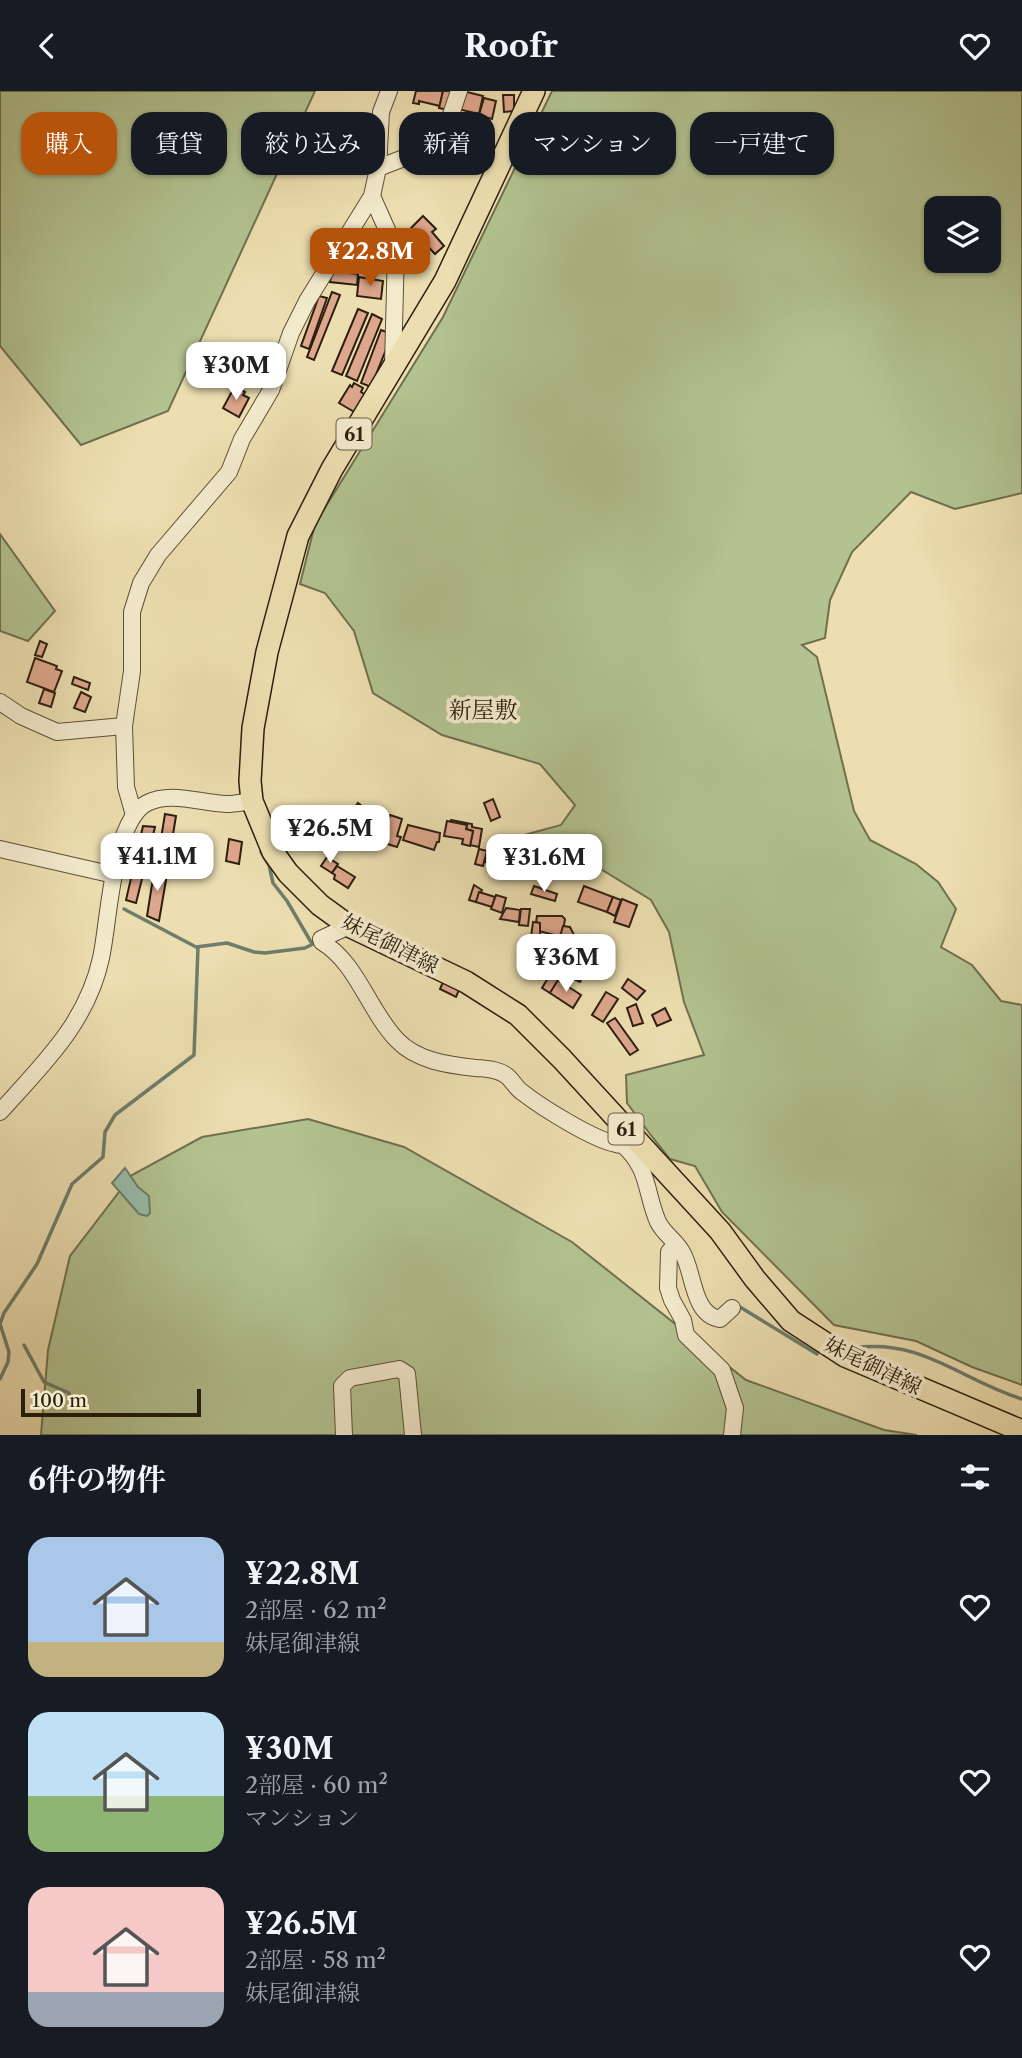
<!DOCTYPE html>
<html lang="ja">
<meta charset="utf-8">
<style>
body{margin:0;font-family:"Libre Caslon Text","Noto Serif JP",serif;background:#242831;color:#f1f3f6;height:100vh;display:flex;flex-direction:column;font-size:26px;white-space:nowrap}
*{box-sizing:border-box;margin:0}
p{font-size:23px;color:#9ea1a6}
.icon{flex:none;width:38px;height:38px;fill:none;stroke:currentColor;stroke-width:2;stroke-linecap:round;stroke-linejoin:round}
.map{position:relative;height:1344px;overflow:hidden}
.panel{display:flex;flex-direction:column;background:#171b24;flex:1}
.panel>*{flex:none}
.guide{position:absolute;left:21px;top:21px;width:980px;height:63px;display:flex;gap:14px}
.tools{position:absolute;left:924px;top:105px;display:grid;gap:14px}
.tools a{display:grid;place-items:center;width:77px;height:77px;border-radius:14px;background:#171b24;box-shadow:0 2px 5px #0004;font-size:35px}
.scale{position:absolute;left:21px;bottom:18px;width:180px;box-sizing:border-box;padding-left:7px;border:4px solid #2d1f0e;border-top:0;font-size:19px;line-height:24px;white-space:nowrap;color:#2d1f0e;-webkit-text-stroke:5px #f3eacc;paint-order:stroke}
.price{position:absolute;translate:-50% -60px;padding:0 16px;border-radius:14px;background:#fff;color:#222;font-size:23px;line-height:46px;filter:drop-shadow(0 2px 4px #0008)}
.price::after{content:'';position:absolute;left:50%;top:42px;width:21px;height:16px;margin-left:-10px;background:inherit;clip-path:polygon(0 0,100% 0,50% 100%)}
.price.active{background:#b45309;color:#fff}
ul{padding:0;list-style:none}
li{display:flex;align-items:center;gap:21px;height:175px;padding:0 28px}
li span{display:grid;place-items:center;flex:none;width:196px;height:140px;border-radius:21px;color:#555}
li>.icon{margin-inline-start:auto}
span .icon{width:84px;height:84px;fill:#fffc;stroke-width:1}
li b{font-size:30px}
h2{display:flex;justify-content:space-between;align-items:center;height:84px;padding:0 28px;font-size:30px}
.chip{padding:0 24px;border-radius:21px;background:#171b24;box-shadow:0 2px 5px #0004;font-size:24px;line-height:63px}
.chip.active{background:#b45309;color:#fff}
header{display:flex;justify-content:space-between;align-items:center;height:91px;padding:0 28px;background:#171b24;font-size:32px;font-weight:800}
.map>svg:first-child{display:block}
.green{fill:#b2c290;stroke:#70704f;stroke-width:2;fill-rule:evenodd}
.water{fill:#99bcaa;stroke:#6e7d6c;stroke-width:2}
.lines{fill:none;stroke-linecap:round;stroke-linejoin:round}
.stream{stroke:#6e7d6c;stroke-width:3.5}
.building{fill:#dea78d;stroke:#2d1f0e;stroke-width:2}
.minor-casing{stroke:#5d4f36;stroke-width:18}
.major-casing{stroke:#2d1f0e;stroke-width:24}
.minor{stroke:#f3eacc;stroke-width:16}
.major{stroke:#ecdeb0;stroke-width:21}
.labels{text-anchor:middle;stroke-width:7;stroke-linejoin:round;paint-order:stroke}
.shield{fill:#f3eacc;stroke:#685c47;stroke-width:2}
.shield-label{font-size:19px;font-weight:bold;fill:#2d1f0e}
.street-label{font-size:21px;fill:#2d1f0e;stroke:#f3eacc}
.neighbourhood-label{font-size:23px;fill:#2d1f0e;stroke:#f3eacc}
</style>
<header><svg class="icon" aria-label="back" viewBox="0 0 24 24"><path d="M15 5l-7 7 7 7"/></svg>Roofr<svg class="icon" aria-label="heart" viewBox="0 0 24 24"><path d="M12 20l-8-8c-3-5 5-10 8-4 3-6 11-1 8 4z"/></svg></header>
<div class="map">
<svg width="1022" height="1344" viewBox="0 0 1022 1344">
<rect width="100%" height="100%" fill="#ecdeb0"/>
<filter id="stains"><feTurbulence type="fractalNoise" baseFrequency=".00286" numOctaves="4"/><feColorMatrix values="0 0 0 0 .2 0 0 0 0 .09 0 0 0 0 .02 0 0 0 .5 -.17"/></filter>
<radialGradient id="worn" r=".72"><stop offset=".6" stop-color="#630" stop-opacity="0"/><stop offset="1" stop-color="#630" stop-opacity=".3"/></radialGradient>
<g class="green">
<path d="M0,0h315l-147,320 -87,34 -81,-99z"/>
<path d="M552,0h470v402l-67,16 -44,-17 -59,60 -22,48 -5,38 -23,7 15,12 37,154 16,29 46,24 22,18 18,27 -15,38 31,18 29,36 21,4v380l-50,-18 -56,-26 -82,-16 -112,-113 -27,-46 -25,-7 -20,-25 -23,-31 -1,-28 78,-20 -20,-53 -15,-70 -18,-32 -78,-48 -56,-15 44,-12 14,-20 -35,-41 -98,-29 -69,-42 -19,-62 -29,-38 -25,-9 15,-60 128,-207zM936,117h53v53h-53z"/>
<path d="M0,443l55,77 -27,30 -28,-10z"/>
<path d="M308,1028l96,28 168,95 174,138 138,50 33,5h-876l7,-85 22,-94 62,-81 70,-38z"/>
</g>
<path class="water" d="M125,1077l13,19 11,9 1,17 -3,3 -8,-2 -27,-31z"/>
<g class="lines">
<g class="stream">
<path d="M261,761l8,13 4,18 14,18 24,41 8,4"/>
<path d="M124,818l72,38 31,-4 27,9 11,1 40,-5 8,-4"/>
<path d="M737,1219l3,-3 77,47"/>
<path d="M24,1254l20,37 25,11 3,11"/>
<path d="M854,1257c67,-10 107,32 168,51"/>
<path d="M0,1288l8,-17 1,-10 -9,-28 4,-11 33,-49 35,-80 31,-27 2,-25 10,-17 79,-60 4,-108"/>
</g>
</g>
<g class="building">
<path d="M416,0h27l-3,15 -21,-5v3l-6,-1z"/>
<path d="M443,0h10l-5,19 -9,-2z"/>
<path d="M463,0l20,5 -4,18 -21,-5z"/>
<path d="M503,4h11v16l-10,1z"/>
<path d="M484,7l12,3 -4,18 -13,-4z"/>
<rect x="419" y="34" width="9" height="13"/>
<path d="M474,39l10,3 3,22 -21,2 -2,-12 10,-1z"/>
<path d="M423,125l13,13 -4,3 12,14 -9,8 -24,-26z"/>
<path d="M332,180l26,3 -1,11 -27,-3z"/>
<path d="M359,186l24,4 -2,18 -24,-3z"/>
<path d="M332,201l8,3 -26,65 -7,-3z"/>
<path d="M319,205l8,2 -18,51 -8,-3z"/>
<path d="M358,218l10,4 -26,62 -10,-4z"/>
<path d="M372,223l10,5 -25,62 -11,-5z"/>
<path d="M381,239l8,3 -2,14 -16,40 -10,-4z"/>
<path d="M245,255l15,4 -8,30 -15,-5z"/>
<path d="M354,292l9,5 -2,4 6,4 -11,17 -17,-10 11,-18 2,2z"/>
<path d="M235,295l10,6 -2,3 6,3 -10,19 -16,-9z"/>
<path d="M40,550l7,3 -5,13 -7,-2z"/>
<path d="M35,567l22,8 -1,3 6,2 -8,21 -27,-10z"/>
<path d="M74,586l16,6 -2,7 -16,-6z"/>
<path d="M44,598l11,4 -4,14 -12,-4z"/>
<path d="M81,601l10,5 -6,15 -11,-4z"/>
<path d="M493,708l7,18 -9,4 -7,-18z"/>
<path d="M358,712l13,10 -10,9 -11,-8z"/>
<path d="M165,723l11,2 -8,49 -11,-2z"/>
<path d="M390,724l12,4 -5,17 4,1 -4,10 -16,-5z"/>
<path d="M451,729l21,4v3l10,2 -3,18 -9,-2 3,-14 -7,-2 1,-4 -17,-3z"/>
<path d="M447,730l20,4 -1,4 7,2 -3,15 -8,-2 1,-5 -19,-3z"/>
<path d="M408,734l32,8 -1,9h-2l-3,8 -31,-10z"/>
<path d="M143,735l12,1 -19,76 -10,-3z"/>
<path d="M229,748l13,3 -3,22 -13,-3z"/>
<path d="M491,748l21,6 -1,7 6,2 -5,15 -27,-7z"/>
<path d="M479,758l8,2 -4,15 -8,-2z"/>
<path d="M327,766l11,7 -6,9 -11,-7z"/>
<path d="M155,775l13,2 -9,53 -12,-5z"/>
<path d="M337,775l18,11 -7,11 -14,-9 1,-4 -3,-2z"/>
<path d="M474,794l8,5 -6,12 -7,-2z"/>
<path d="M534,795l23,8 -2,7 -24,-7z"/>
<path d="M584,795l29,11 -6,15 -29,-10z"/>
<path d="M479,801l16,5 -3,10 -16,-5z"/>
<path d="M496,804l10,3 -4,15 -11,-4z"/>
<path d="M613,806l8,3 -6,16 -8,-4z"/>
<path d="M622,808l15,6 -8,22 -15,-5z"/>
<path d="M506,817l14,2 -1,12 -19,-3z"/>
<path d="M521,818h9l-2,17 -9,-1z"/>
<path d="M537,825h25l3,3 -3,18 -23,-6 1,-8 -4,-1z"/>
<path d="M533,831l7,1v23l-10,-1z"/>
<path d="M563,835l7,1 6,12 -2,11 -17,-3z"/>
<path d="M604,851l4,9 -2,4 -17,3 -6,-5 -2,-6z"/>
<path d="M557,872l-1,8 9,4 -15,18 -8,-5z"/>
<path d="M559,873l24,12 -3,6 -24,-11z"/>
<path d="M628,888l17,12 -8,9 -15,-12z"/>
<path d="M558,889l23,15 -8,13 -23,-15z"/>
<path d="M443,891l16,8 -3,7 -16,-8z"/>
<path d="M606,901l12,7 -15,23 -11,-7z"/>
<path d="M636,913l7,19 -10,3 -6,-18z"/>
<path d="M665,917l6,12 -14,6 -5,-11z"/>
<path d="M615,927l23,32 -8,5 -23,-32z"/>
</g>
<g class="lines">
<g class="minor-casing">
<g id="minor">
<path d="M378,77l31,-12 35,-21 15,-44"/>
<path d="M372,105l24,54 -3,116"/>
<path d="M0,611l21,14 36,16 67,-6"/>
<path d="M134,724l-8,-28 -2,-61 8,-55v-59l9,-29 17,-28 71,-83 13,-33 29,-49 20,-57 16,-32 65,-105 6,-28 3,-56 8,-21"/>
<path d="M0,758l114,26"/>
<path d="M349,835l-28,13 1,3c35,21 47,69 75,98 20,21 51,25 79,28 11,1 22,1 31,8 6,5 9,12 15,16 19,15 70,47 94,52 7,2 13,-2 20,-5"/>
<path d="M0,1021c43,-48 87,-89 101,-154 8,-35 11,-137 46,-155 24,-12 53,0 79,1 8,0 18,-2 26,-3"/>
<path d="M623,1054c27,24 22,47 35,77 6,12 18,19 24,30 12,19 10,63 38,67l12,-11"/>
<path d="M676,1153l-7,8 -1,36 4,12 11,20 3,15 36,35 13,38 -3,27"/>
<path d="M344,1344l-2,-49 8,-8 49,-9 8,5 6,61"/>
</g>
</g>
<g class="major-casing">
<path id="major" d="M534,0l-89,190 -113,188 -34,67 -31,116 -14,76 -3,53 2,20 21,51 15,21 32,32 29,21 117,56 52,33 44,44 158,172 35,48 36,42 54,35 177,75"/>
</g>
<use href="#minor" class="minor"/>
<use href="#major" class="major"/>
</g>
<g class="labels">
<g class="shield">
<rect x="336.5" y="327.5" width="35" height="31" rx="5"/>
<rect x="608.5" y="1022.5" width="35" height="31" rx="5"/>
</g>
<g class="shield-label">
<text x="354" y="350">61</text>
<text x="626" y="1045">61</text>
</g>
<g class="street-label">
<text transform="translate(390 853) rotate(27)" y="7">妹尾御津線</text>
<text transform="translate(873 1275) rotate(26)" y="7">妹尾御津線</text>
</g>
<g class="neighbourhood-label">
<text x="483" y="627">新屋敷</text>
</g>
</g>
<rect width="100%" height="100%" filter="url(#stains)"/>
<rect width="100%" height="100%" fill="url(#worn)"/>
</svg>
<div class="tools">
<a><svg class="icon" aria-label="layers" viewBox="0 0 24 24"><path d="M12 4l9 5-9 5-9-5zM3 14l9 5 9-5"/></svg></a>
</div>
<div class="scale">100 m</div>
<b class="price active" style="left:370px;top:197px">¥22.8M</b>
<b class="price" style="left:236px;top:311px">¥30M</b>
<b class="price" style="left:330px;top:774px">¥26.5M</b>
<b class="price" style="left:157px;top:802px">¥41.1M</b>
<b class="price" style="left:544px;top:803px">¥31.6M</b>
<b class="price" style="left:566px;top:903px">¥36M</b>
<div class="guide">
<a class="chip active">購入</a>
<a class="chip">賃貸</a>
<a class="chip">絞り込み</a>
<a class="chip">新着</a>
<a class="chip">マンション</a>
<a class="chip">一戸建て</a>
</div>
</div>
<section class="panel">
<h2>6件の物件<svg class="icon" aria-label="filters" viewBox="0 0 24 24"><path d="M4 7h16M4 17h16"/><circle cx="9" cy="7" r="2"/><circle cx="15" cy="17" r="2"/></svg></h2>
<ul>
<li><span style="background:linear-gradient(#a9c7e8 75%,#c2b280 0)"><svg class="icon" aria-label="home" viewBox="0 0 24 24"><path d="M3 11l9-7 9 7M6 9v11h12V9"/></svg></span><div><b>¥22.8M</b><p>2部屋 · 62 m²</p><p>妹尾御津線</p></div><svg class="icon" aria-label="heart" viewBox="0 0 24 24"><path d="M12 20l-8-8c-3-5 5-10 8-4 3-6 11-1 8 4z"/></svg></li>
<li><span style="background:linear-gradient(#bfe0f5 60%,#8fb573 0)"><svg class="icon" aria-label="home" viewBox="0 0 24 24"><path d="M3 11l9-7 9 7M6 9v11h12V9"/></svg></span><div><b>¥30M</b><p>2部屋 · 60 m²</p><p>マンション</p></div><svg class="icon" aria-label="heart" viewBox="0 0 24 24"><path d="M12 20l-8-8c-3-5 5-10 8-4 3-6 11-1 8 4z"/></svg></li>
<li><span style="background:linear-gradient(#f6c9c9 75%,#9aa5b1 0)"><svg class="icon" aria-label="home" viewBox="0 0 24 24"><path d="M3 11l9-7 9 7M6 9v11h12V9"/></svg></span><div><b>¥26.5M</b><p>2部屋 · 58 m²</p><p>妹尾御津線</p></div><svg class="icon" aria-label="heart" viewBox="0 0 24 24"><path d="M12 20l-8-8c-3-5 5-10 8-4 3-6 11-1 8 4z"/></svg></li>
</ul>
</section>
